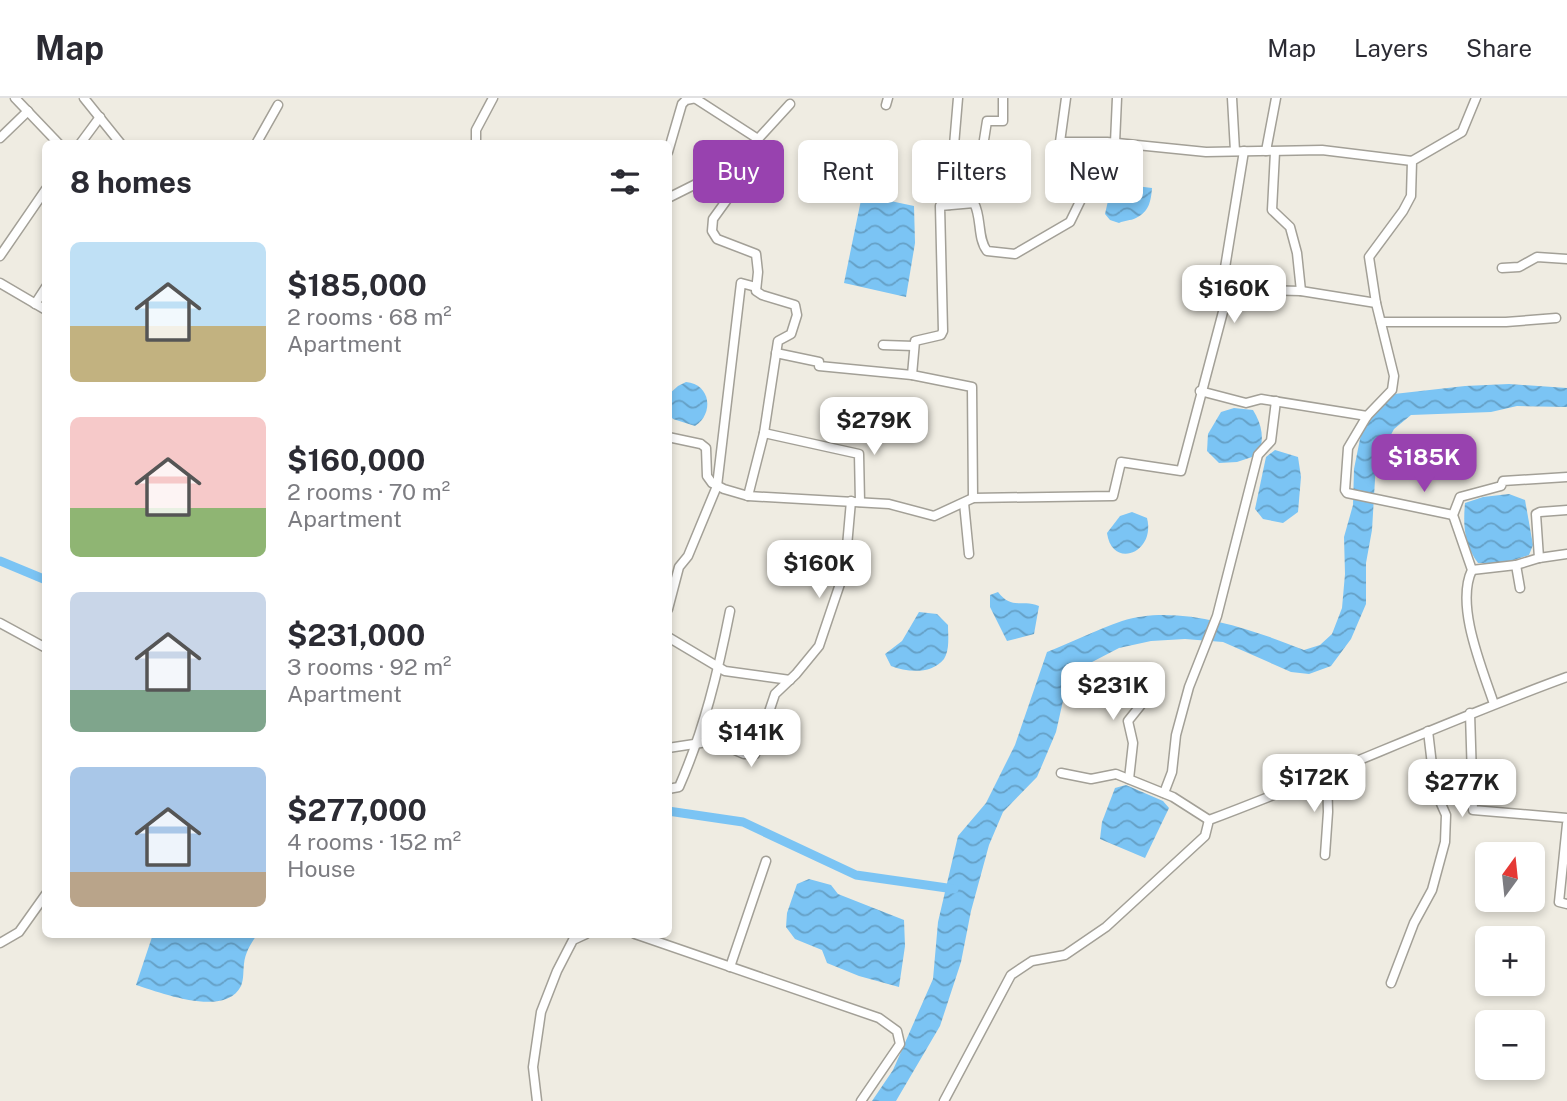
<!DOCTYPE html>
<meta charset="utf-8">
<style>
body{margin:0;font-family:"Public Sans",sans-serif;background:#f2f2f3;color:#2b2b33;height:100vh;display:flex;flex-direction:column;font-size:26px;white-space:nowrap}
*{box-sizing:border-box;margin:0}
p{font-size:23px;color:#7c7c81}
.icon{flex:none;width:38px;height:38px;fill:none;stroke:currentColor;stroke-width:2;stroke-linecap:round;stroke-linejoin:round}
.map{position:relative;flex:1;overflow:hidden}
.drawer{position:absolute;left:42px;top:42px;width:630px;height:798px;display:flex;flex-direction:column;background:#fff;border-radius:10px;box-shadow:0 4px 10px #0003}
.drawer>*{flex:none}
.top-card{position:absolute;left:693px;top:42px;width:665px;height:63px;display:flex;gap:14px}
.needle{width:46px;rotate:15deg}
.tools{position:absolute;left:1475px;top:744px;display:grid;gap:14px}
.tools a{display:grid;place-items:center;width:70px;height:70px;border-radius:10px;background:#fff;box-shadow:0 4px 10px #0003;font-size:35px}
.price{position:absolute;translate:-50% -60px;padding:0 16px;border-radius:14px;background:#fff;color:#222;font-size:23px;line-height:46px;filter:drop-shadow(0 2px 4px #0008)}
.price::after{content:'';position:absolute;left:50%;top:42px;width:21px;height:16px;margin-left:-10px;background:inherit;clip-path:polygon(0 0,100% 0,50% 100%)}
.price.selected{background:#9842af;color:#fff}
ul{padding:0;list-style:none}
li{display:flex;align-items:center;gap:21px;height:175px;padding:0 28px}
li span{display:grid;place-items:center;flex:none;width:196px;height:140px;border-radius:10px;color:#555}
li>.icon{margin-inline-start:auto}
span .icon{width:84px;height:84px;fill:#fffc;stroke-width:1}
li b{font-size:30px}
h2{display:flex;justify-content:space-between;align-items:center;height:84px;padding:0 28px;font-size:30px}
.pill{padding:0 24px;border-radius:10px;background:#fff;box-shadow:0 4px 10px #0003;font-size:24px;line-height:63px}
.pill.selected{background:#9842af;color:#fff}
header{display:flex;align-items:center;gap:42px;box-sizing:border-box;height:98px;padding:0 35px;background:#fff;border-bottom:2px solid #e1e1e2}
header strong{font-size:33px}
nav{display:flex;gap:38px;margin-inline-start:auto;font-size:24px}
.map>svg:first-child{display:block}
.water{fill:url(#water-waves)}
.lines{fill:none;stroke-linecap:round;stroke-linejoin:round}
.canal{stroke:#7bc4f4;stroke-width:9}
.street-casing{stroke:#a3a097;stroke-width:11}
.street{stroke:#fff;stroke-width:8}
</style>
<header>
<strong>Map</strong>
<nav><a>Map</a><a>Layers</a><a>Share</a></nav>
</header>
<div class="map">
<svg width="1567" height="1003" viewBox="0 0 1567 1003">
<defs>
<pattern id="water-waves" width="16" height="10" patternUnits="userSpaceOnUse" patternTransform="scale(1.75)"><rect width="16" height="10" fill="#7bc4f4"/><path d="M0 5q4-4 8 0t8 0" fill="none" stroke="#65a0c6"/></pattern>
</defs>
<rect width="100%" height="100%" fill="#efece2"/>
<g class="water">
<path d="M1112,85l40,5c-1,13 -3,24 -16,30 -6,3 -11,2 -17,5l-9,-3 -5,-6z"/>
<path d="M862,97l52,11 1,37 -9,54 -62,-14z"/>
<path d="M686,284c25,2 28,32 9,44l-22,-7 -4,-5v-20l9,-8z"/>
<path d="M1509,286l58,4v19l-50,-1 -26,6 -80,3 -17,14 -18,34 -4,67 -6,33v41l-15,35 -20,27 -22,8 -18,-2 -68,-30 -38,-3 -34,2 -32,7 -50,26 -13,58 -19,45 -34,35 -14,33 -18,66 -10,51 -21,64 -44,75h-24l21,-31 40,-91 5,-57 20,-86 28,-33 29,-58 32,-93c25,-10 49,-22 75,-31 56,-18 129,8 182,29l16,-5 12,-11 10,-26 3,-34 -1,-37 9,-32 1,-36 7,-35 12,-22 21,-18 71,-8z"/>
<path d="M1234,310l19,2c9,15 12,29 5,45l-21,7 -18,1 -12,-12 1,-17 13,-22z"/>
<path d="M1275,352l23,7 3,20 -3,35 -15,11 -20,-4 -8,-10 11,-52z"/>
<path d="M1509,396l16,6 8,45 -4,10 -24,8h-27c-14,-19 -15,-37 -13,-60l18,-6z"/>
<path d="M1132,414l15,6c9,35 -35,52 -40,15l13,-17z"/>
<path d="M998,494c14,18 23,7 41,14l-5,28 -27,7 -17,-34v-12z"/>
<path d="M919,514l18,2 11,11c0,10 2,25 -4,34 -13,16 -37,13 -53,7l-6,-12 17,-13z"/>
<path d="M1126,687l37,16 6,7 -24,50 -45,-19 2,-17 13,-34z"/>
<path d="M809,781l22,6 7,9 66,26 1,26 -6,41 -40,-11 -32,-13 -5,-13 -27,-11 -9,-12 1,-14 10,-29z"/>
<path d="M153,836h104v1c-6,8 -12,18 -13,29 -1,7 0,15 -3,22 -16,32 -79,7 -105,-1z"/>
</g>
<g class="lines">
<g class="canal">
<path d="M0,463l46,19"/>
<path d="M668,713l75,11 113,53 98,14"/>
</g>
<g class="street-casing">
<g id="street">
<path d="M15,0l44,46"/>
<path d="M84,0l37,46"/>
<path d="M1066,0l-6,44h47l99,10 116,-2 90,11"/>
<path d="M1232,0l3,53"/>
<path d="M696,1l62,40"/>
<path d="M886,7l2,-7"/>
<path d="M0,40l28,-27"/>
<path d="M1115,45l2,-45"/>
<path d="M80,46l20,-27"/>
<path d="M256,46l22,-39"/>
<path d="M476,46v-14l17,-32"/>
<path d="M1266,53l10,-53"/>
<path d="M668,54l14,-48 4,-4 10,-2"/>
<path d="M1275,54l-3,58 18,17 7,26 4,38"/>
<path d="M668,100l38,-19 33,4"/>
<path d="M974,105c8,15 3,35 13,48l28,3 55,-32 20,-41"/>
<path d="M949,107l9,-107"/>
<path d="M0,158l46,-67"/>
<path d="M1502,170l17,-1 18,-10 30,2"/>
<path d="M0,185l46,27"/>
<path d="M1229,191l-6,-9 21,-129"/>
<path d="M35,206l11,-17"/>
<path d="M1381,224h125l50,-4"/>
<path d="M883,247l31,1"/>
<path d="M776,255l43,9v4l93,9 60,12 1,111"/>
<path d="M912,277l3,-34 26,-6 2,-4 -3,-125 34,-3 13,-82h16v-23"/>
<path d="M1200,293l46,12 15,-4 106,17"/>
<path d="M764,335l95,21 1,48"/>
<path d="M668,339l33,7 5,4 1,28 5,7 12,6 24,7 141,8 45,12 39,-18 140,-2 8,-34 60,9 48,-182 72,2 75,12"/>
<path d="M748,398l16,-63 14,-92 13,-7 6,-19 -2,-10 -33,-10 -6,-4 2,-19 -2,-18 -39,-15 -5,-8 1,-12 26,-36 20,-40 -1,-4 32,-35"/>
<path d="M964,405l5,51"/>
<path d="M1453,417l-106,-22 -2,-3 3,-42 19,-32 25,-26 2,-14 -18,-73 -7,-46 34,-46 8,-15 1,-35 50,-29 14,-34"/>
<path d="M1539,460l28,-4"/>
<path d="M1516,467l4,23"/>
<path d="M1472,472l44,-5 23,-7 -3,-44 4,-2 27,-2"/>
<path d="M668,511l11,-42 9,-11 29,-70 24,-203 15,4"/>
<path d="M0,525l46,25"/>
<path d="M668,539l57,34 65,9"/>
<path d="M1494,606c-12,-36 -39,-99 -22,-134l-19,-55 7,-18 41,-11 2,-5 64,-4"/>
<path d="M1470,615l3,97 94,8"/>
<path d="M668,650l46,-7 30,13h11l20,-60 21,-20 23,-28 26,-77 6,-68"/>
<path d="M1061,675l30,6 25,-5 57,23 36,23"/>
<path d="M1129,681l4,-36 -5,-22 16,-20 -1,-29"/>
<path d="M668,691l11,-2c25,-57 39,-115 51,-176"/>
<path d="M1164,695l8,-21 4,-37 13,-48 28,-71 41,-161 13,-14 5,-40"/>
<path d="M1567,726l-8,78 8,2"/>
<path d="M1325,757l3,-43 -1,-39"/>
<path d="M635,836l244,84 18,13 3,13 -39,57"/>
<path d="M0,845l19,-11 27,-38"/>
<path d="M730,869l36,-106"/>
<path d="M1391,885l23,-60 18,-33 13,-48 1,-27 -11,-25 -7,-59"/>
<path d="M537,1003l-4,-34 8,-55 16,-41 16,-31 13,-6"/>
<path d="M944,1003l67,-126 21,-14 33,-6 41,-28 99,-91 4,-16c121,-45 237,-99 358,-143"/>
</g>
</g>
<use href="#street" class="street"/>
</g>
</svg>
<div class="tools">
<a><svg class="needle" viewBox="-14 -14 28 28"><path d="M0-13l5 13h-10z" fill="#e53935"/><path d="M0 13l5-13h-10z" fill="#7c7c81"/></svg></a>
<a>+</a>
<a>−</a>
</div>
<b class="price" style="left:1234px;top:227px">$160K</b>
<b class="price" style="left:874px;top:359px">$279K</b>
<b class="price selected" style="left:1424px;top:396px">$185K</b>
<b class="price" style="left:819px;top:502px">$160K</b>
<b class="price" style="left:1113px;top:624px">$231K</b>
<b class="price" style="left:751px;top:671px">$141K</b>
<b class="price" style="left:1314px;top:716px">$172K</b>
<b class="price" style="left:1462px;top:721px">$277K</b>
<div class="top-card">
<a class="pill selected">Buy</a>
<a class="pill">Rent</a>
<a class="pill">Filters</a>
<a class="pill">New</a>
</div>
<section class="drawer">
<h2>8 homes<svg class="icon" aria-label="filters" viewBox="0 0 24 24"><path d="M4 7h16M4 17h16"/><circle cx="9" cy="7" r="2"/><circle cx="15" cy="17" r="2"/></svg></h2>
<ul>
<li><span style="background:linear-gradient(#bfe0f5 60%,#c2b280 0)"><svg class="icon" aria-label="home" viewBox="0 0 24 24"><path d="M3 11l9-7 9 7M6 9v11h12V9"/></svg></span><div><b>$185,000</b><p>2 rooms · 68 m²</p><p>Apartment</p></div></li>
<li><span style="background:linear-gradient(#f6c9c9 65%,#8fb573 0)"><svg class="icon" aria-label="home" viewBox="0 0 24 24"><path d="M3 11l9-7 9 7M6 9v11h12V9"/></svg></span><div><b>$160,000</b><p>2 rooms · 70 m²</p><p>Apartment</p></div></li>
<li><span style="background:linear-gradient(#c9d6e8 70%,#7fa58c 0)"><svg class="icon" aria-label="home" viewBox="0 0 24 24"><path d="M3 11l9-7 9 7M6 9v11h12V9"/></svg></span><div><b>$231,000</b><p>3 rooms · 92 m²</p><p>Apartment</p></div></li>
<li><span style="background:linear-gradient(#a9c7e8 75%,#b9a48a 0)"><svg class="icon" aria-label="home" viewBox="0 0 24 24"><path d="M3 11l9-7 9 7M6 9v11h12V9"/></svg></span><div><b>$277,000</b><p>4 rooms · 152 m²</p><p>House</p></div></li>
</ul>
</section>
</div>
